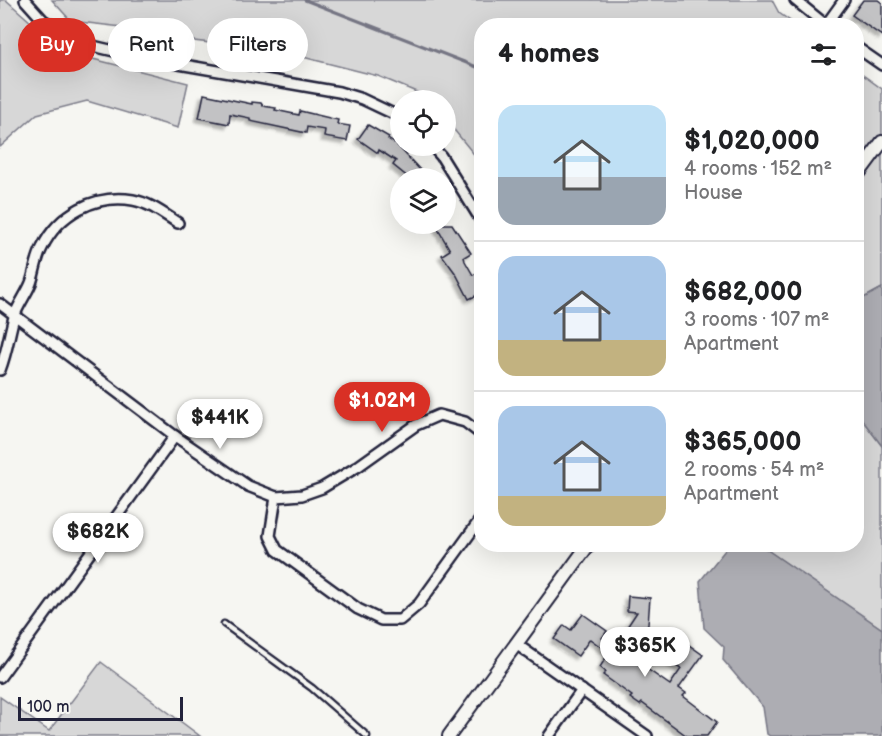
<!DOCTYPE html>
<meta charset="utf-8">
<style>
body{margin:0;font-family:"Balsamiq Sans",sans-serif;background:#f6f6f6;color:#202124;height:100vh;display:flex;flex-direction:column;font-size:22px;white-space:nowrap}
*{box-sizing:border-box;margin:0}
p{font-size:20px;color:#757577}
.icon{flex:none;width:33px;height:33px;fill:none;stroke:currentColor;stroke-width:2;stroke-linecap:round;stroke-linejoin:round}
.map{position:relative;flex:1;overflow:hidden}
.drawer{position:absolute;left:474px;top:18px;width:390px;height:534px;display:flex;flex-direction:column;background:#fff;border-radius:24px;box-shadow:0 6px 24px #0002}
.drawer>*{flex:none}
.guide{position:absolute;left:18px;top:18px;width:366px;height:54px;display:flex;gap:12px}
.fabs{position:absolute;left:390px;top:90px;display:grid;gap:12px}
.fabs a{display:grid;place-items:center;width:66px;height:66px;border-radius:50%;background:#fff;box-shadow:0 6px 24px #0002;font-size:30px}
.scale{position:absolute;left:18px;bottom:15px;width:165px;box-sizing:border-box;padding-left:6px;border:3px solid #22223b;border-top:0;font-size:16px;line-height:21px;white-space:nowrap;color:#22223b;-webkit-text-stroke:4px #f6f6f2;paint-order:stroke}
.price{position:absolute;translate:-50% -51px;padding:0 14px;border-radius:21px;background:#fff;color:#222;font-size:20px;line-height:39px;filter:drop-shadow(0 2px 3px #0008)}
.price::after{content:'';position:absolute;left:50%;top:36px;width:18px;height:14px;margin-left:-9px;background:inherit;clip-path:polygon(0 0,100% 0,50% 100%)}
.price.on{background:#d93025;color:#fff}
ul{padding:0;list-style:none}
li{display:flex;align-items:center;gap:18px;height:150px;padding:0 24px}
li+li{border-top:2px solid #e0e0e0}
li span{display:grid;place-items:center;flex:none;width:168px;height:120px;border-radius:18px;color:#555}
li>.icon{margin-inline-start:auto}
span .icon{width:72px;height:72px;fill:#fffc;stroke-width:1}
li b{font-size:26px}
h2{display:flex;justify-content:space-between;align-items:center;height:72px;padding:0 24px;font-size:26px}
.pill{padding:0 21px;border-radius:27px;background:#fff;box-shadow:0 6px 24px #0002;font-size:21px;line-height:54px}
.pill.on{background:#d93025;color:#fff}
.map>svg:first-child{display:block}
.green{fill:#d7d7d7;stroke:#7c7c89;stroke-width:1.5}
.water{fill:#adadb3;stroke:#757583;stroke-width:1.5}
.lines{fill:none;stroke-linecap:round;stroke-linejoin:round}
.stream{stroke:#757583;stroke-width:3}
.building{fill:#c2c2c4;stroke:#22223b;stroke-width:1.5;filter:url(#shadow)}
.service-casing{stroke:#22223b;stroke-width:9}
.minor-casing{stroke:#22223b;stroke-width:14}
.tertiary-casing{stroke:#22223b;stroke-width:16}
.service{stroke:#f6f6f2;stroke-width:4.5}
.minor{stroke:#f6f6f2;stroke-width:9}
.tertiary{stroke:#f6f6f2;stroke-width:12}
</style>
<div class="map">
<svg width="882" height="736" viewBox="0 0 882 736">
<defs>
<filter id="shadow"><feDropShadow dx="-3.5" dy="3.5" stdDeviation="1.5" flood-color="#0004"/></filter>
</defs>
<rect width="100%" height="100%" fill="#f6f6f2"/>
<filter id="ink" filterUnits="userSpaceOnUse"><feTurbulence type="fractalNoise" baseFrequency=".0167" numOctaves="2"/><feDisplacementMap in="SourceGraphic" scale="12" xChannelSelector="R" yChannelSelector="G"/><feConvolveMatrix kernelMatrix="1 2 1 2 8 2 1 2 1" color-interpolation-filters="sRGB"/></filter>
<g filter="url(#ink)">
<g class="green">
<path d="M0,0h6l44,39 35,18 103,26 -10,45 -91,-27 -50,13 -37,33z"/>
<path d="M52,0h720l7,13 17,12 -314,1 -1,137 -35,-43v-20h-16l-4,-4 -48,-20 -99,-25 -111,-13 -46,-11 -51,-6z"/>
<path d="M856,70l26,19v199l-25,14z"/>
<path d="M857,413l25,33v183l-122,-84 96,-1z"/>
<path d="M101,662l99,74h-200v-39l49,34z"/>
</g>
<g class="water">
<path d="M882,288v158l-25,-33 -1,-111z"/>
<path d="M730,544l30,1 122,84v107h-112l-3,-2 -4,-27 -40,-47 1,-13 -20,-19 -4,-47z"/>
</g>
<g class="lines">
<path class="stream" d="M305,0l177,69"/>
</g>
<g class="building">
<path d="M863,0h15l4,3v33l-30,-21z"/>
<path d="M204,94l48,10v-2l9,1 2,3 13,2 -1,2 24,5 1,-4 38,9 -1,4 13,2 -3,15 -23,-4 1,-7 -18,-3 -1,6 -56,-12v-3l-20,-4 -1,10 -30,-6z"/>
<path d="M368,125l21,12 -1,2 9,6 24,26 -8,7h-4l-16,-13 3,-4 -17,-11 -1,3 -20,-14z"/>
<path d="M435,224h17l19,29 -7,4 1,4 8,14 6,-3 3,5v16l-13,6 -13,-25 -14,-19 8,-5z"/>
<path d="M628,596l22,2 -2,27 -10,14 -13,-9 12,-18 -10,-1z"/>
<path d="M583,614l24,17 -5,7 19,13 2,-4 9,7 -2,3 40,28 11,-16 -14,-9 15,-20 21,15 -24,33 7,5 -3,3 34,26 -10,14h-20l-45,-33 -2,2 -10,-7 2,-2 -29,-21 3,-3 -6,-5 9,-14 -19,-14 -12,17 -24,-17 10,-14 7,5z"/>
</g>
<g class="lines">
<g class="service-casing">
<path id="service" d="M224,624l88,64 55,48"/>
</g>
<g class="minor-casing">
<g id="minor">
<path d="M25,0l18,20 37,23 64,15 195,34 23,7 38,18"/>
<path d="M795,0l32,26"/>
<path d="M826,25l18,-25"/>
<path d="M856,47l26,18"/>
<path d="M432,146l9,10 41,66"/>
<path d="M0,304l175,132 73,50 28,11 -6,39 7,14 81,59 23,11h19l19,-16 63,-87"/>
<path d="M0,370c7,-18 9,-35 14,-53 4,-12 12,-22 17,-34 4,-11 5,-24 11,-35 17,-35 53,-54 91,-48 17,3 31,14 45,23"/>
<path d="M276,497l26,-2 20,-7 35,-21 59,-42 23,-10 26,7 17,13"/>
<path d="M516,644l131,92"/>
<path d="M0,677l175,-241"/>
<path d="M549,736l33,-46"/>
</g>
</g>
<g class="tertiary-casing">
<g id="tertiary">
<path d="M856,177l26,-35"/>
<path d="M449,736l140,-192"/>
</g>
</g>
<use href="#service" class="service"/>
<use href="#minor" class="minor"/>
<use href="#tertiary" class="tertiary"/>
</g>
</g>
</svg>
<div class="fabs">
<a><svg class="icon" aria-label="locate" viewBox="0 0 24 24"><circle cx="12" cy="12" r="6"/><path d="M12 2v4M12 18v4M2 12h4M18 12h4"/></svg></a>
<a><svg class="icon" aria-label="layers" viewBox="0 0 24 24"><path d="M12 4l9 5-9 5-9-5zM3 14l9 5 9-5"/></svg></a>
</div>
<div class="scale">100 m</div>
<b class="price on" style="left:382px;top:433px">$1.02M</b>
<b class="price" style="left:220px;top:450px">$441K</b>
<b class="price" style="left:98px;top:564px">$682K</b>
<b class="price" style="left:645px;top:678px">$365K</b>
<div class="guide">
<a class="pill on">Buy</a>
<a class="pill">Rent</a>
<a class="pill">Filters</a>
</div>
<section class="drawer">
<h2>4 homes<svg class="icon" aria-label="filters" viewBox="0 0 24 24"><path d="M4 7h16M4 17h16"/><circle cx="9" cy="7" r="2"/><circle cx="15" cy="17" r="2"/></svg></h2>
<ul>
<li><span style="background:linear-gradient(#bfe0f5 60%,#9aa5b1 0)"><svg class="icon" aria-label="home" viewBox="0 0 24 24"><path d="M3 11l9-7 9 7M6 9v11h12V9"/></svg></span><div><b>$1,020,000</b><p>4 rooms · 152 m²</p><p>House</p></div></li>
<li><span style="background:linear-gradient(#a9c7e8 70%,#c2b280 0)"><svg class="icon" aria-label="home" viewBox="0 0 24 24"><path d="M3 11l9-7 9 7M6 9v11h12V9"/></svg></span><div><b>$682,000</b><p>3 rooms · 107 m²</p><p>Apartment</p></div></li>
<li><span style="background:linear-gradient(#a9c7e8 75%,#c2b280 0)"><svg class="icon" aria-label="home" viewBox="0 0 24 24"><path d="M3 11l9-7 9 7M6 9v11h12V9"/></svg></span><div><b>$365,000</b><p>2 rooms · 54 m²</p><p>Apartment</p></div></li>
</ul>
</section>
</div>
